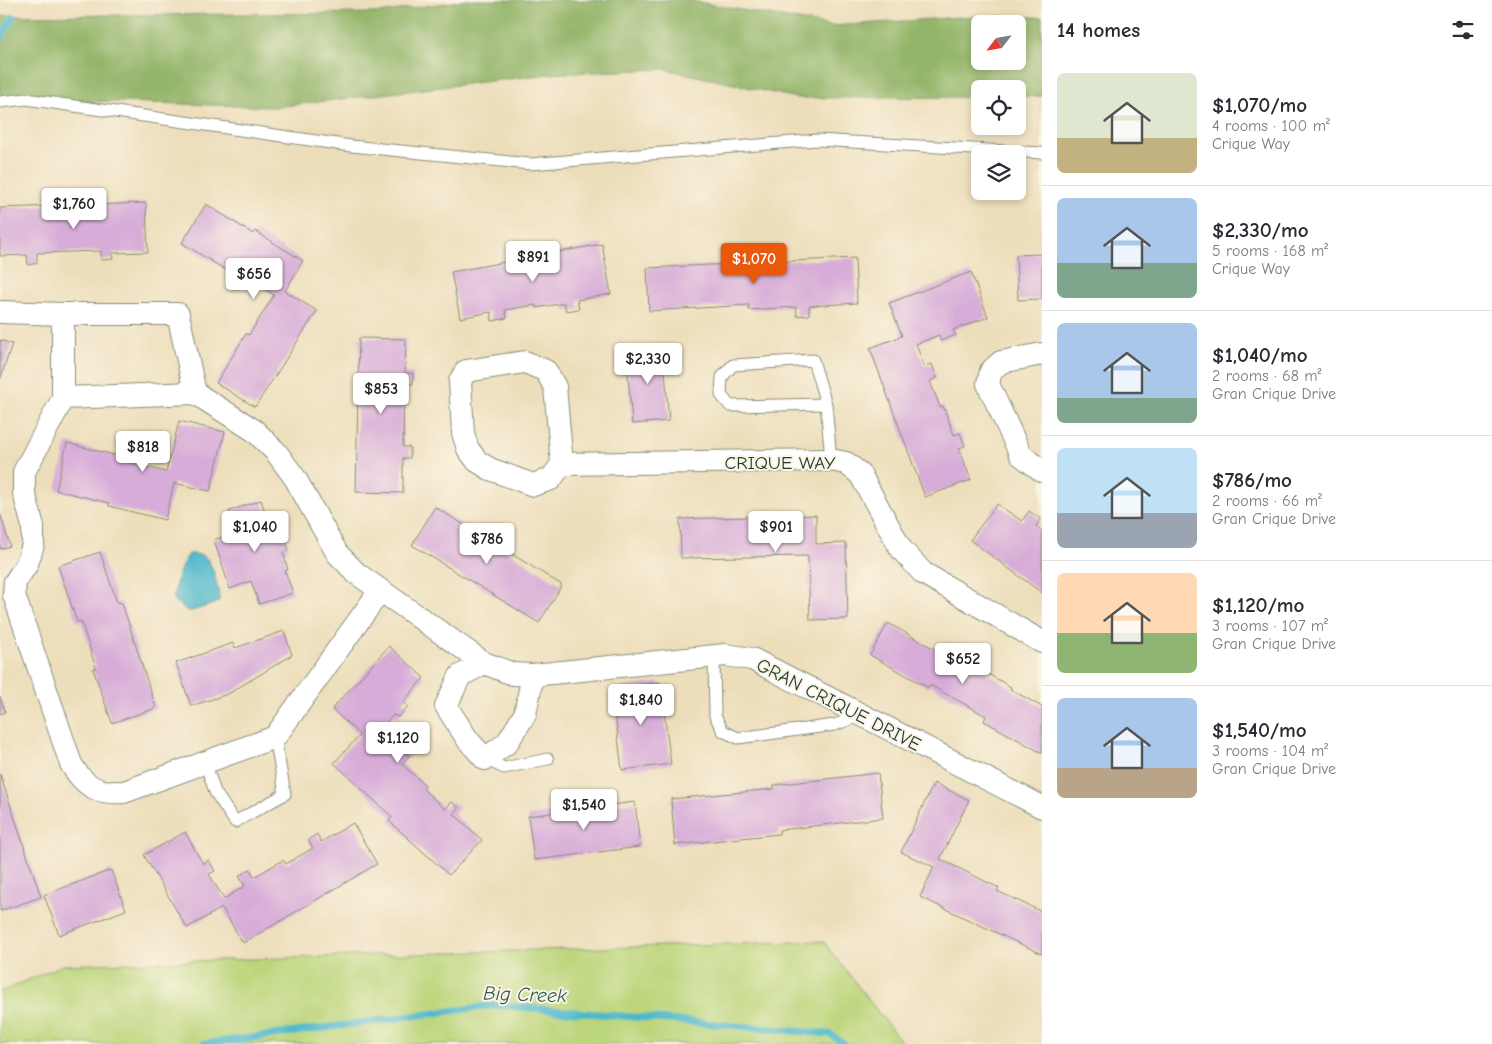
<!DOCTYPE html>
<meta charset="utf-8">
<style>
body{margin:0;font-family:"Comic Neue",sans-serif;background:#f2f2f3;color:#2b2b33;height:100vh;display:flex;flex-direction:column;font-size:19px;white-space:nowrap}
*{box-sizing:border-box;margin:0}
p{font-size:16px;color:#7c7c81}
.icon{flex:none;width:28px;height:28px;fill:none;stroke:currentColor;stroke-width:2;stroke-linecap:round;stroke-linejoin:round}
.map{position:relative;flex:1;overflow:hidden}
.details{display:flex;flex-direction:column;background:#fff;width:450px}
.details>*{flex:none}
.needle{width:32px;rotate:239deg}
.fabs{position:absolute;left:971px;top:15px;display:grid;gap:10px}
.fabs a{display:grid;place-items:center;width:55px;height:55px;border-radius:8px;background:#fff;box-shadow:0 2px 8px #0003;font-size:25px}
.price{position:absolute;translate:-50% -42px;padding:0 11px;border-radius:5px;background:#fff;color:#222;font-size:16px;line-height:32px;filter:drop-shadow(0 1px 2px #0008)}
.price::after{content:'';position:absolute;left:50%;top:30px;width:15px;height:11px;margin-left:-8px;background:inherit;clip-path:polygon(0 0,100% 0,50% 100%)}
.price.on{background:#ea580c;color:#fff}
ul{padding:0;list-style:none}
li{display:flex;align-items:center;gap:15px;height:125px;padding:0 15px}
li+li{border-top:1px solid #e1e1e2}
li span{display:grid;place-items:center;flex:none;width:140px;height:100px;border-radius:8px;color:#555}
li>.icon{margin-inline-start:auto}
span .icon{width:60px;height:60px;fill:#fffc;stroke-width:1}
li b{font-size:21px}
h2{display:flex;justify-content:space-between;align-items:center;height:60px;padding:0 15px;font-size:21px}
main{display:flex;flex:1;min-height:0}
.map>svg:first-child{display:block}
.green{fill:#bbd57a;stroke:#6d8957}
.forest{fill:#94b66a;stroke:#5a7a4f;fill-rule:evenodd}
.water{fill:#4eb8cb;stroke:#367a80}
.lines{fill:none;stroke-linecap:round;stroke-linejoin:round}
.stream{stroke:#4eb8cb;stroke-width:7}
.building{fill:#d7acd8}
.service-casing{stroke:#868e78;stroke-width:13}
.minor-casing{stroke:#868e78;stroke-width:24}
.service{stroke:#fff;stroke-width:11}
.minor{stroke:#fff;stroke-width:22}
.labels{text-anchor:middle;stroke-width:4;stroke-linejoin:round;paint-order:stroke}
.street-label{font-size:19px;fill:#1f3d34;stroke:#fcf5e5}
.water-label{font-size:20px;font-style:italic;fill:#2b5c5a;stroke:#fcf5e5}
</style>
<main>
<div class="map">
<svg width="1042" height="1044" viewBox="0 0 1042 1044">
<rect width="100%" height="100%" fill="#fcf5e5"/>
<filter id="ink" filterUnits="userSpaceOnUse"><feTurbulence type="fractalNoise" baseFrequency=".02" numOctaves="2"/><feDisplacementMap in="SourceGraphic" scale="10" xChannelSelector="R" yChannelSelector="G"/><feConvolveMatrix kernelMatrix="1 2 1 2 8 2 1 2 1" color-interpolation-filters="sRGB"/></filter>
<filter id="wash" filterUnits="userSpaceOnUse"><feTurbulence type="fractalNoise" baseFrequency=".0096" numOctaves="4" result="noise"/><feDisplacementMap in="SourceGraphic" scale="20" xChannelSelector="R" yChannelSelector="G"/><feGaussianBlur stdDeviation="1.12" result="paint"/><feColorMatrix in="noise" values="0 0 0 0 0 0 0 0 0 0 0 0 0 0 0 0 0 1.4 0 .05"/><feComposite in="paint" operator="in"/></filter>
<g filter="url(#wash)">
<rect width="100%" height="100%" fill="#eddebb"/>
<path class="green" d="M823,941l80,103h-903v-52l63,-27z"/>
<path class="forest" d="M467,0h219l146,26 129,-9h81v79l-24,1v-8h-38v8l-183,1 -133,-29 -115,5 -274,33 -275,-9v-82l379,-3zM980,24h38v37h-38z"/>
<path class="water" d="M189,554c6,0 14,0 18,5 6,6 13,34 12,42l-5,3 -22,7h-4l-14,-10c-1,-11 7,-39 15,-47z"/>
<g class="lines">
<g class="stream">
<path d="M0,40l13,-23"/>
<path d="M204,1044l291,-39 335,29 14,10"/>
</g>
</g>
<g id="blocks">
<g class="building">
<path d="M146,203l2,49 -36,1 1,6 -12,1v-9l-64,2v10l-9,2 -1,-10 -27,1v-48z"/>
<path d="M206,204l47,30 2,-3 48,30 -18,30 32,20 -62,96 -39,-24 30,-49 3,1 25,-40 -39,-25 -3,4 -50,-31z"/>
<path d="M602,244l9,50 -34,6 2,9 -13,2 -2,-8 -28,5v-3l-31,5 2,8 -15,3 -1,-9 -31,6 -9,-46z"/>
<path d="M1042,254v45l-24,1 -2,-45z"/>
<path d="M855,258l2,45 -48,3v9l-12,1 -1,-9 -47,3v-5l-100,6 -2,-43z"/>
<path d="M971,272l17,45 -35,13 3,5 -16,6 -1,-6 -23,9 8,22 8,-2 5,14 -7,3 10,26 3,-1 11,29 6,-2 5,13 -6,2 12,32 -46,17 -55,-149 32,-12 -13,-33z"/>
<path d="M359,338l47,1 -1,34h8v11l-9,-1 -1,64h7v11h-7v35l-47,-1z"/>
<path d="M0,340l12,4 -12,36z"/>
<path d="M663,346l6,75 -37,3 -6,-75z"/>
<path d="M179,421l46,11 -15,59 -36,-8 -9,37 -56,-14v-3l-53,-13 11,-47 51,13 1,4 47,12z"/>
<path d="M261,500l7,22 10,-3 11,31 -6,2 5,18 -3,1 8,22 -34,11 -8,-23 -21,8 -16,-49 22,-8 -7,-21z"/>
<path d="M997,504l25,17 7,-10 12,8 -5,7 6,5v62l-72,-53z"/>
<path d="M435,507l127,78 -23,38 -127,-78z"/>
<path d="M0,513l10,33 -10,3z"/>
<path d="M816,515v29l30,-1 2,76 -38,1 -2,-64 -127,2 -1,-39z"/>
<path d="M100,552l17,50 5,1 34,105 -44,15 -19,-54 3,-1 -15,-47 -4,1 -19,-56z"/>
<path d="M888,623l57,32 2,-4 64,36 -1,2 32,18v46l-58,-32 2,-5 -56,-31 -1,3 -59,-33z"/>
<path d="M284,631l8,24 -64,39 -37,12 -15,-43 57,-20 2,5z"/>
<path d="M389,646l35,32 -21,24 5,4 -10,11 -5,-2 -19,21 23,21 6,-6 6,5 -7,8 24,22 -3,3 22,20 7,-7 7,6 -5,6 28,26 -33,35 -60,-54 3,-4 -58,-54 26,-28 -28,-26z"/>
<path d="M660,682l11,82 -49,6 -10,-81z"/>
<path d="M0,697l5,15 -5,2z"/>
<path d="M878,773l5,45 -104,12v4l-104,11 -4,-46 103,-10v-4z"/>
<path d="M0,774l41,123 -41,14z"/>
<path d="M934,783l35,17 -29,59 59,29 -2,3 45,21v42l-122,-57 14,-30 -33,-15z"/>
<path d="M635,802l5,45 -106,13 -6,-44z"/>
<path d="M353,823l24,41 -134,79 -21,-35 -35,20 -43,-73 41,-23 18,32 6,-4 6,11 -6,3 15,25 21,-13 -6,-10 11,-7 4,8 29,-17 3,4 27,-16 -5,-8 9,-6 4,8z"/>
<path d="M111,870l15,40 -67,25 -15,-40z"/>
</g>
</g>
</g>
<g filter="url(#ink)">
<use href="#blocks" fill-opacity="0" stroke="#868e78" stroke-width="1"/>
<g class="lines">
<g class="service-casing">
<g id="service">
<path d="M0,102l26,-3 325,47 179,18 287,-24 225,13"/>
<path d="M826,404l-96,2 -9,-11 1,-18 11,-12 80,-5 13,44 5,56"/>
<path d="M714,656l1,60 8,15 15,7 97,-13 26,-10"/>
<path d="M485,759l19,9 44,-9"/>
<path d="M205,762l10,30 20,30 50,-28 -10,-57"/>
</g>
</g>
<g class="minor-casing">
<g id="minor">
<path d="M0,312l63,2v84"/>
<path d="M63,314h115l17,79"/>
<path d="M1042,354l-41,8 -10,9 -3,13 33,71 21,16"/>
<path d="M525,362l21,9 9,16 7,77 -11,15 -18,6 -43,-16 -13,-8 -9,-12 -5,-16 -3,-52 6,-10z"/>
<path d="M562,464l269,-4 15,3 14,11 41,75 22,24 119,69"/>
<path d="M380,591l-105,146 -151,55c-27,2 -40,-6 -53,-28l-57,-169 1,-13 12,-18 6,-19v-19l-9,-33v-21l39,-74 132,-5 60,38 21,21 19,26 42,75 19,20 128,90 29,11 20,1 192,-20 27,4 290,148"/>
<path d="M484,663l-24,13 -14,30 22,34 17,19 22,-16 18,-29 8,-39"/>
</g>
</g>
<use href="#service" class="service"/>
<use href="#minor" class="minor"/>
</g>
</g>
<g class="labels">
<g class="street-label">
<text x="780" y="469">CRIQUE WAY</text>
<text transform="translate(839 704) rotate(27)" y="7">GRAN CRIQUE DRIVE</text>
</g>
<g class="water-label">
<text transform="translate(525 994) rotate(2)" y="7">Big Creek</text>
</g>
</g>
</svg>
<div class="fabs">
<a><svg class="needle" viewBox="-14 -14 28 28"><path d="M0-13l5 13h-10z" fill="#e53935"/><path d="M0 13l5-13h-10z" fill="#7c7c81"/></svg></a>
<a><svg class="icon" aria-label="locate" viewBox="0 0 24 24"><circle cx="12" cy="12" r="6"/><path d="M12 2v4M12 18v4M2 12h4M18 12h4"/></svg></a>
<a><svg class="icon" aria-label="layers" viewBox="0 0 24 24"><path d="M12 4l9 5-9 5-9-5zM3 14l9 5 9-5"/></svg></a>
</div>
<b class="price" style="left:74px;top:230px">$1,760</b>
<b class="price" style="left:533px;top:283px">$891</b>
<b class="price on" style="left:754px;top:285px">$1,070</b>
<b class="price" style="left:254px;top:300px">$656</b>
<b class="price" style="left:648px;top:385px">$2,330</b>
<b class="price" style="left:381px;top:415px">$853</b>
<b class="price" style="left:143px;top:473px">$818</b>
<b class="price" style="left:255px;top:553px">$1,040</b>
<b class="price" style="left:776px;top:553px">$901</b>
<b class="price" style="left:487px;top:565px">$786</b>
<b class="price" style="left:963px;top:685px">$652</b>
<b class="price" style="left:641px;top:726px">$1,840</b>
<b class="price" style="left:398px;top:764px">$1,120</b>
<b class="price" style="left:584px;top:831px">$1,540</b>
</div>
<section class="details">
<h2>14 homes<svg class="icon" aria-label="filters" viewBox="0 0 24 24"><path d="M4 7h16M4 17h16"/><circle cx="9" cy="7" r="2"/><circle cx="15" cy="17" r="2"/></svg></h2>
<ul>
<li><span style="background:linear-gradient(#dfe7d0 65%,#c2b280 0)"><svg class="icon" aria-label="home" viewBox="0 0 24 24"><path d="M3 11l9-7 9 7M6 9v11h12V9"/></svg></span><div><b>$1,070/mo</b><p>4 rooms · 100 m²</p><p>Crique Way</p></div></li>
<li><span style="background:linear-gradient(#a9c7e8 65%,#7fa58c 0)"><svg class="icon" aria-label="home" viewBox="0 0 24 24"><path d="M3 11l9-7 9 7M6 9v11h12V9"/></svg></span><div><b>$2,330/mo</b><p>5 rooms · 168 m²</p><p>Crique Way</p></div></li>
<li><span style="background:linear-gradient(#a9c7e8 75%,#7fa58c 0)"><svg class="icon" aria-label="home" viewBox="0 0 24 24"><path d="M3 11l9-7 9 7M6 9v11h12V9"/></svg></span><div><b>$1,040/mo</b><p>2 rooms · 68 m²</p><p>Gran Crique Drive</p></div></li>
<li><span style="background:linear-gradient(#bfe0f5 65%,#9aa5b1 0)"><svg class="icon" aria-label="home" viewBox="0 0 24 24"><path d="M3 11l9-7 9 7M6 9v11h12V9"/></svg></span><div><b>$786/mo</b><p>2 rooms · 66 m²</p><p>Gran Crique Drive</p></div></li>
<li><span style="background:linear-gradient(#ffd9b3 60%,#8fb573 0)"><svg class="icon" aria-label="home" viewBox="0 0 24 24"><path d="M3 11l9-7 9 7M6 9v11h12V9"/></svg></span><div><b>$1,120/mo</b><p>3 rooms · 107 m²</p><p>Gran Crique Drive</p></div></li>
<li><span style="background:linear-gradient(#a9c7e8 70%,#b9a48a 0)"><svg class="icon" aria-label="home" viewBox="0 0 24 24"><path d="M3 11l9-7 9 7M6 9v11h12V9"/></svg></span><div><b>$1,540/mo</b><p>3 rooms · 104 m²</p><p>Gran Crique Drive</p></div></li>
</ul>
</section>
</main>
